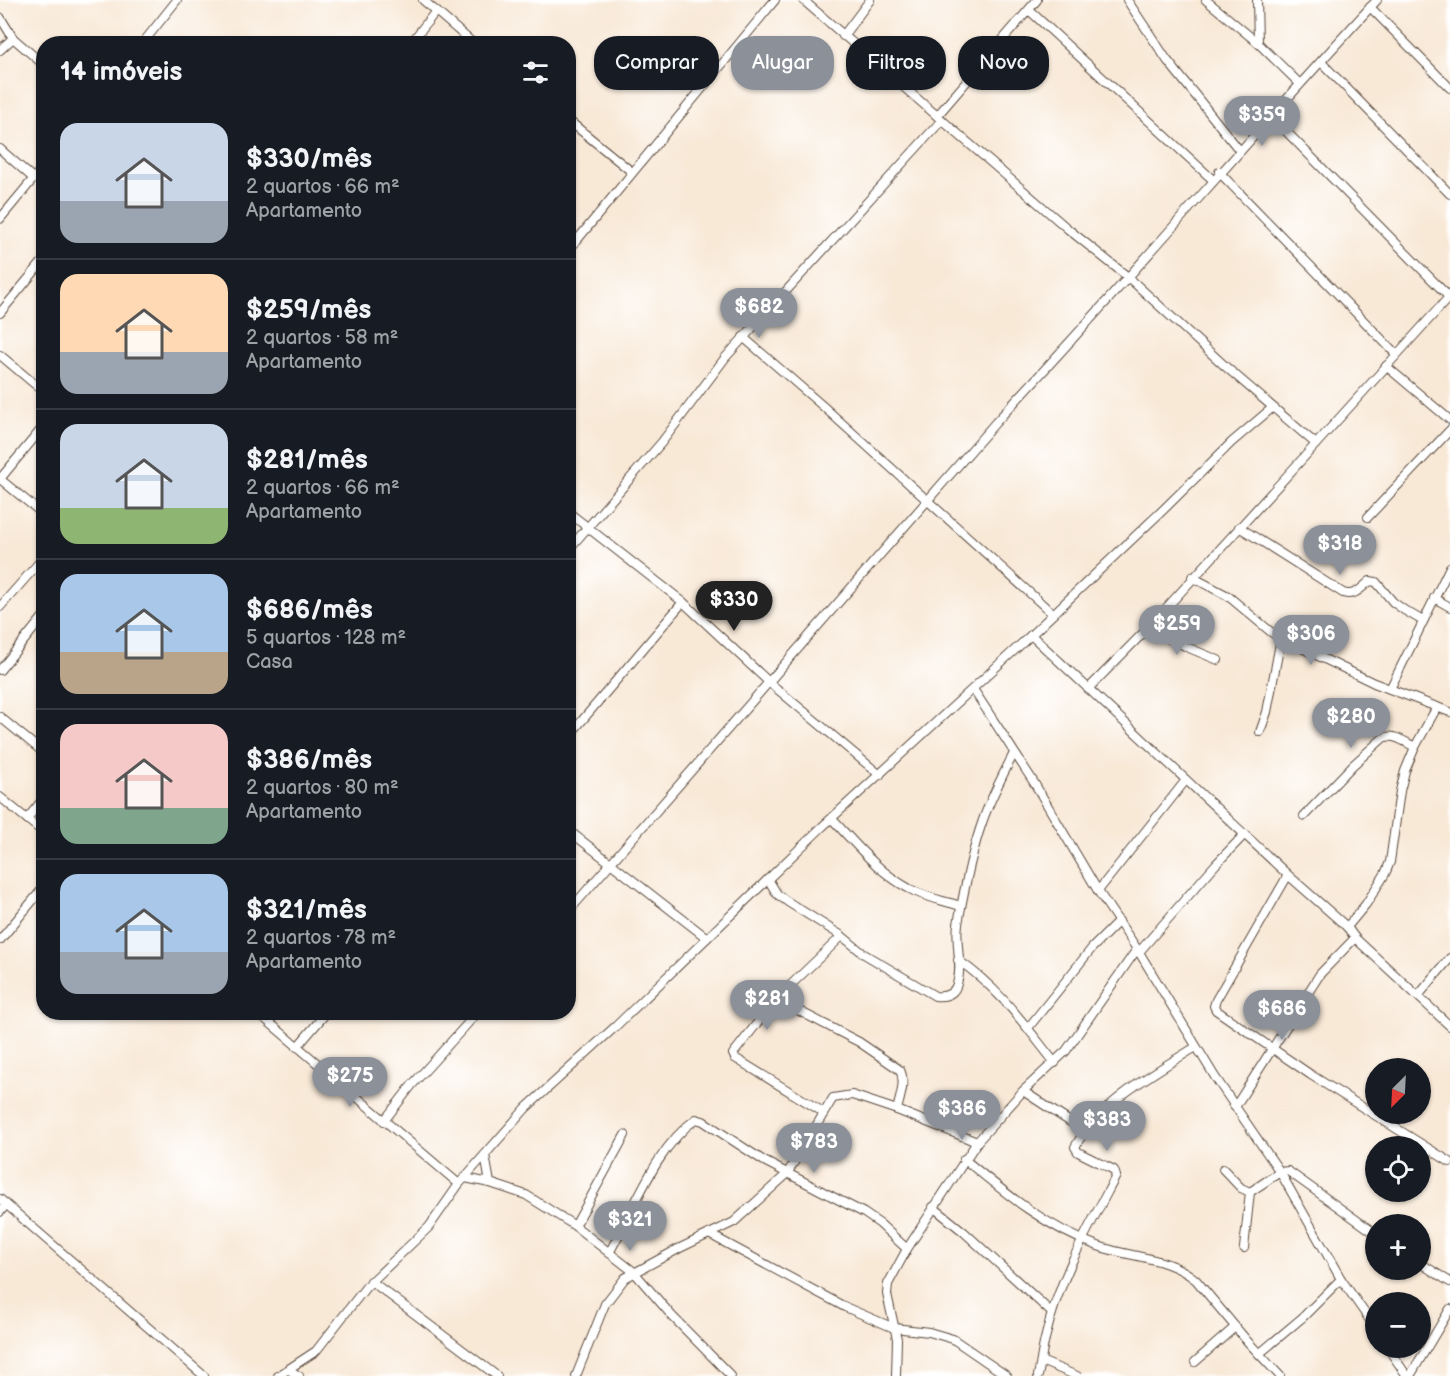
<!DOCTYPE html>
<html lang="pt">
<meta charset="utf-8">
<style>
body{margin:0;font-family:"Balsamiq Sans",sans-serif;background:#242831;color:#f1f3f6;height:100vh;display:flex;flex-direction:column;font-size:22px;white-space:nowrap}
*{box-sizing:border-box;margin:0}
p{font-size:20px;color:#9ea1a6}
.icon{flex:none;width:33px;height:33px;fill:none;stroke:currentColor;stroke-width:2;stroke-linecap:round;stroke-linejoin:round}
.map{position:relative;flex:1;overflow:hidden}
.drawer{position:absolute;left:36px;top:36px;width:540px;height:984px;display:flex;flex-direction:column;background:#171b24;border-radius:24px;box-shadow:0 2px 4px #0004}
.drawer>*{flex:none}
.guide{position:absolute;left:594px;top:36px;width:570px;height:54px;display:flex;gap:12px}
.needle{width:39px;rotate:204deg}
.tools{position:absolute;left:1365px;top:1058px;display:grid;gap:12px}
.tools a{display:grid;place-items:center;width:66px;height:66px;border-radius:50%;background:#171b24;box-shadow:0 2px 4px #0004;font-size:30px}
.price{position:absolute;translate:-50% -51px;padding:0 14px;border-radius:21px;background:#8c9099;color:#fff;font-size:20px;line-height:39px;filter:drop-shadow(0 2px 3px #0008)}
.price::after{content:'';position:absolute;left:50%;top:36px;width:18px;height:14px;margin-left:-9px;background:inherit;clip-path:polygon(0 0,100% 0,50% 100%)}
.price.active{background:#222;color:#fff}
ul{padding:0;list-style:none}
li{display:flex;align-items:center;gap:18px;height:150px;padding:0 24px}
li+li{border-top:2px solid #363941}
li span{display:grid;place-items:center;flex:none;width:168px;height:120px;border-radius:18px;color:#555}
li>.icon{margin-inline-start:auto}
span .icon{width:72px;height:72px;fill:#fffc;stroke-width:1}
li b{font-size:26px}
h2{display:flex;justify-content:space-between;align-items:center;height:72px;padding:0 24px;font-size:26px}
.pill{padding:0 21px;border-radius:24px;background:#171b24;box-shadow:0 2px 4px #0004;font-size:21px;line-height:54px}
.pill.active{background:#8c9099;color:#fff}
.map>svg:first-child{display:block}
.lines{fill:none;stroke-linecap:round;stroke-linejoin:round}
.street-casing{stroke:#57463a;stroke-width:10}
.street{stroke:#fff;stroke-width:8}
</style>
<div class="map">
<svg width="1450" height="1376" viewBox="0 0 1450 1376">
<rect width="100%" height="100%" fill="#fff"/>
<filter id="ink" filterUnits="userSpaceOnUse"><feTurbulence type="fractalNoise" baseFrequency=".0167" numOctaves="2"/><feDisplacementMap in="SourceGraphic" scale="12" xChannelSelector="R" yChannelSelector="G"/><feConvolveMatrix kernelMatrix="1 2 1 2 8 2 1 2 1" color-interpolation-filters="sRGB"/></filter>
<filter id="wash" filterUnits="userSpaceOnUse"><feTurbulence type="fractalNoise" baseFrequency=".008" numOctaves="4" result="noise"/><feDisplacementMap in="SourceGraphic" scale="24" xChannelSelector="R" yChannelSelector="G"/><feGaussianBlur stdDeviation="1.35" result="paint"/><feColorMatrix in="noise" values="0 0 0 0 0 0 0 0 0 0 0 0 0 0 0 0 0 1.4 0 .05"/><feComposite in="paint" operator="in"/></filter>
<g filter="url(#wash)">
<rect width="100%" height="100%" fill="#f8e8d6"/>
</g>
<g filter="url(#ink)">
<g class="lines">
<g class="street-casing">
<g id="street">
<path d="M423,0l51,44"/>
<path d="M803,0l265,229 60,48 98,90 90,77 134,-148"/>
<path d="M1127,0l40,60 73,91"/>
<path d="M1206,0l52,43 42,41"/>
<path d="M1257,0l1,43"/>
<path d="M1370,7l80,81"/>
<path d="M1029,10l184,170"/>
<path d="M0,17l13,21 31,27"/>
<path d="M843,36l27,-36"/>
<path d="M142,44l35,-44"/>
<path d="M410,44l26,-33"/>
<path d="M0,50l13,-12"/>
<path d="M1321,62l129,132"/>
<path d="M937,116l100,-116"/>
<path d="M1272,117l177,180"/>
<path d="M568,120l64,52"/>
<path d="M0,149l33,29"/>
<path d="M1219,172l177,182"/>
<path d="M0,219l44,-53"/>
<path d="M568,251l207,-251"/>
<path d="M0,313l44,-53"/>
<path d="M743,337l82,71 228,206"/>
<path d="M0,355l44,37"/>
<path d="M1386,366l64,54"/>
<path d="M44,426l-44,53 44,36"/>
<path d="M568,512l115,90 87,81 110,92"/>
<path d="M1368,517l82,-87"/>
<path d="M1239,527l104,66c12,4 18,-5 27,-12l6,1 17,20 11,8 19,11"/>
<path d="M568,550l94,-108 63,-84 217,-238"/>
<path d="M1192,577l36,19 43,36 10,6 93,45 76,29"/>
<path d="M1434,598l16,9"/>
<path d="M0,607l44,-50"/>
<path d="M1148,628l41,20 29,12"/>
<path d="M1031,635l257,240 59,52 8,11 95,88"/>
<path d="M0,670l44,-54"/>
<path d="M973,689l60,92 65,110 41,61 76,125 65,95 61,107 35,50"/>
<path d="M1088,689l60,-61 168,-184"/>
<path d="M1390,689l60,-122"/>
<path d="M0,717l44,36"/>
<path d="M1260,732l7,-20 14,-74"/>
<path d="M568,737l115,-135"/>
<path d="M0,797l44,36"/>
<path d="M1304,816l49,-51 30,-27c10,-5 22,4 32,9"/>
<path d="M27,819l17,-21"/>
<path d="M832,819c23,24 46,53 76,69 16,9 36,13 53,18"/>
<path d="M568,830l139,108"/>
<path d="M1288,875l-72,125 -2,6 2,4 95,65 139,87"/>
<path d="M768,879l9,15 11,8 54,34 22,18 71,42c10,1 19,-1 22,-12 6,-19 -2,-40 1,-60 6,-34 13,-71 25,-104 8,-23 20,-45 31,-67"/>
<path d="M1098,891l88,-111"/>
<path d="M568,912l428,-490c130,-138 252,-283 381,-422"/>
<path d="M1347,927l19,-23 19,-30 5,-12 10,-71 5,-20 10,-24 22,-40"/>
<path d="M0,940l44,-53"/>
<path d="M1139,952l77,-88 29,-30"/>
<path d="M958,960c43,30 65,63 97,103"/>
<path d="M1418,996l32,-38"/>
<path d="M776,999l83,43 41,28c6,12 0,27 -3,40"/>
<path d="M257,1012l202,172"/>
<path d="M1028,1028l64,-80 27,-27"/>
<path d="M297,1047l30,-35"/>
<path d="M1023,1091l61,40"/>
<path d="M1235,1107l85,-133 35,-36"/>
<path d="M823,1112l-88,-54 -2,-4 43,-55 66,-63"/>
<path d="M384,1121l28,-36 66,-73"/>
<path d="M485,1155l5,28"/>
<path d="M964,1159c41,34 83,69 134,87 33,12 70,10 98,34l52,62 32,34"/>
<path d="M1223,1169l18,19 9,4"/>
<path d="M465,1178l25,5 36,12 49,31 59,46 38,44 59,60"/>
<path d="M0,1199l204,177"/>
<path d="M933,1207l31,25 88,81"/>
<path d="M0,1212l6,-7"/>
<path d="M575,1226l50,-91"/>
<path d="M709,1234l136,73 49,21 35,4 24,7 54,37"/>
<path d="M1244,1248l6,-56 30,-20 8,-1 88,63"/>
<path d="M609,1253c25,-43 46,-105 87,-134l7,2 61,40 100,52 16,11 27,25"/>
<path d="M1420,1263l30,19"/>
<path d="M371,1281l126,95"/>
<path d="M1387,1347l20,29"/>
<path d="M1259,1354l44,-37 38,-38"/>
<path d="M1041,1361l36,15"/>
<path d="M1195,1362l40,-35"/>
<path d="M289,1370l10,6"/>
<path d="M278,1376l38,-25 50,-64 63,-60 30,-43 67,-76 90,-82 206,-199 209,-192 133,-126 68,-67 40,-34"/>
<path d="M576,1376l29,-72 20,-26 55,-30 54,-26 53,-48 46,-76 19,-3 45,15 80,32"/>
<path d="M896,1376l1,-37 -10,-45 1,-10 19,-35 70,-107 46,-51 43,-40 71,-102"/>
<path d="M1038,1376c3,-13 4,-27 8,-41 13,-56 43,-108 70,-159l-2,-6 -36,-18 -3,-5c23,-43 80,-75 121,-100"/>
<path d="M1410,1376l40,-67"/>
</g>
</g>
<use href="#street" class="street"/>
</g>
</g>
</svg>
<div class="tools">
<a><svg class="needle" viewBox="-14 -14 28 28"><path d="M0-13l5 13h-10z" fill="#e53935"/><path d="M0 13l5-13h-10z" fill="#9ea1a6"/></svg></a>
<a><svg class="icon" aria-label="locate" viewBox="0 0 24 24"><circle cx="12" cy="12" r="6"/><path d="M12 2v4M12 18v4M2 12h4M18 12h4"/></svg></a>
<a>+</a>
<a>−</a>
</div>
<b class="price" style="left:1262px;top:147px">$359</b>
<b class="price" style="left:759px;top:339px">$682</b>
<b class="price" style="left:1340px;top:576px">$318</b>
<b class="price active" style="left:734px;top:632px">$330</b>
<b class="price" style="left:1177px;top:656px">$259</b>
<b class="price" style="left:1311px;top:666px">$306</b>
<b class="price" style="left:1351px;top:749px">$280</b>
<b class="price" style="left:767px;top:1031px">$281</b>
<b class="price" style="left:1282px;top:1041px">$686</b>
<b class="price" style="left:350px;top:1108px">$275</b>
<b class="price" style="left:962px;top:1141px">$386</b>
<b class="price" style="left:1107px;top:1152px">$383</b>
<b class="price" style="left:814px;top:1174px">$783</b>
<b class="price" style="left:630px;top:1252px">$321</b>
<div class="guide">
<a class="pill">Comprar</a>
<a class="pill active">Alugar</a>
<a class="pill">Filtros</a>
<a class="pill">Novo</a>
</div>
<section class="drawer">
<h2>14 imóveis<svg class="icon" aria-label="filters" viewBox="0 0 24 24"><path d="M4 7h16M4 17h16"/><circle cx="9" cy="7" r="2"/><circle cx="15" cy="17" r="2"/></svg></h2>
<ul>
<li><span style="background:linear-gradient(#c9d6e8 65%,#9aa5b1 0)"><svg class="icon" aria-label="home" viewBox="0 0 24 24"><path d="M3 11l9-7 9 7M6 9v11h12V9"/></svg></span><div><b>$330/mês</b><p>2 quartos · 66 m²</p><p>Apartamento</p></div></li>
<li><span style="background:linear-gradient(#ffd9b3 65%,#9aa5b1 0)"><svg class="icon" aria-label="home" viewBox="0 0 24 24"><path d="M3 11l9-7 9 7M6 9v11h12V9"/></svg></span><div><b>$259/mês</b><p>2 quartos · 58 m²</p><p>Apartamento</p></div></li>
<li><span style="background:linear-gradient(#c9d6e8 70%,#8fb573 0)"><svg class="icon" aria-label="home" viewBox="0 0 24 24"><path d="M3 11l9-7 9 7M6 9v11h12V9"/></svg></span><div><b>$281/mês</b><p>2 quartos · 66 m²</p><p>Apartamento</p></div></li>
<li><span style="background:linear-gradient(#a9c7e8 65%,#b9a48a 0)"><svg class="icon" aria-label="home" viewBox="0 0 24 24"><path d="M3 11l9-7 9 7M6 9v11h12V9"/></svg></span><div><b>$686/mês</b><p>5 quartos · 128 m²</p><p>Casa</p></div></li>
<li><span style="background:linear-gradient(#f6c9c9 70%,#7fa58c 0)"><svg class="icon" aria-label="home" viewBox="0 0 24 24"><path d="M3 11l9-7 9 7M6 9v11h12V9"/></svg></span><div><b>$386/mês</b><p>2 quartos · 80 m²</p><p>Apartamento</p></div></li>
<li><span style="background:linear-gradient(#a9c7e8 65%,#9aa5b1 0)"><svg class="icon" aria-label="home" viewBox="0 0 24 24"><path d="M3 11l9-7 9 7M6 9v11h12V9"/></svg></span><div><b>$321/mês</b><p>2 quartos · 78 m²</p><p>Apartamento</p></div></li>
</ul>
</section>
</div>
